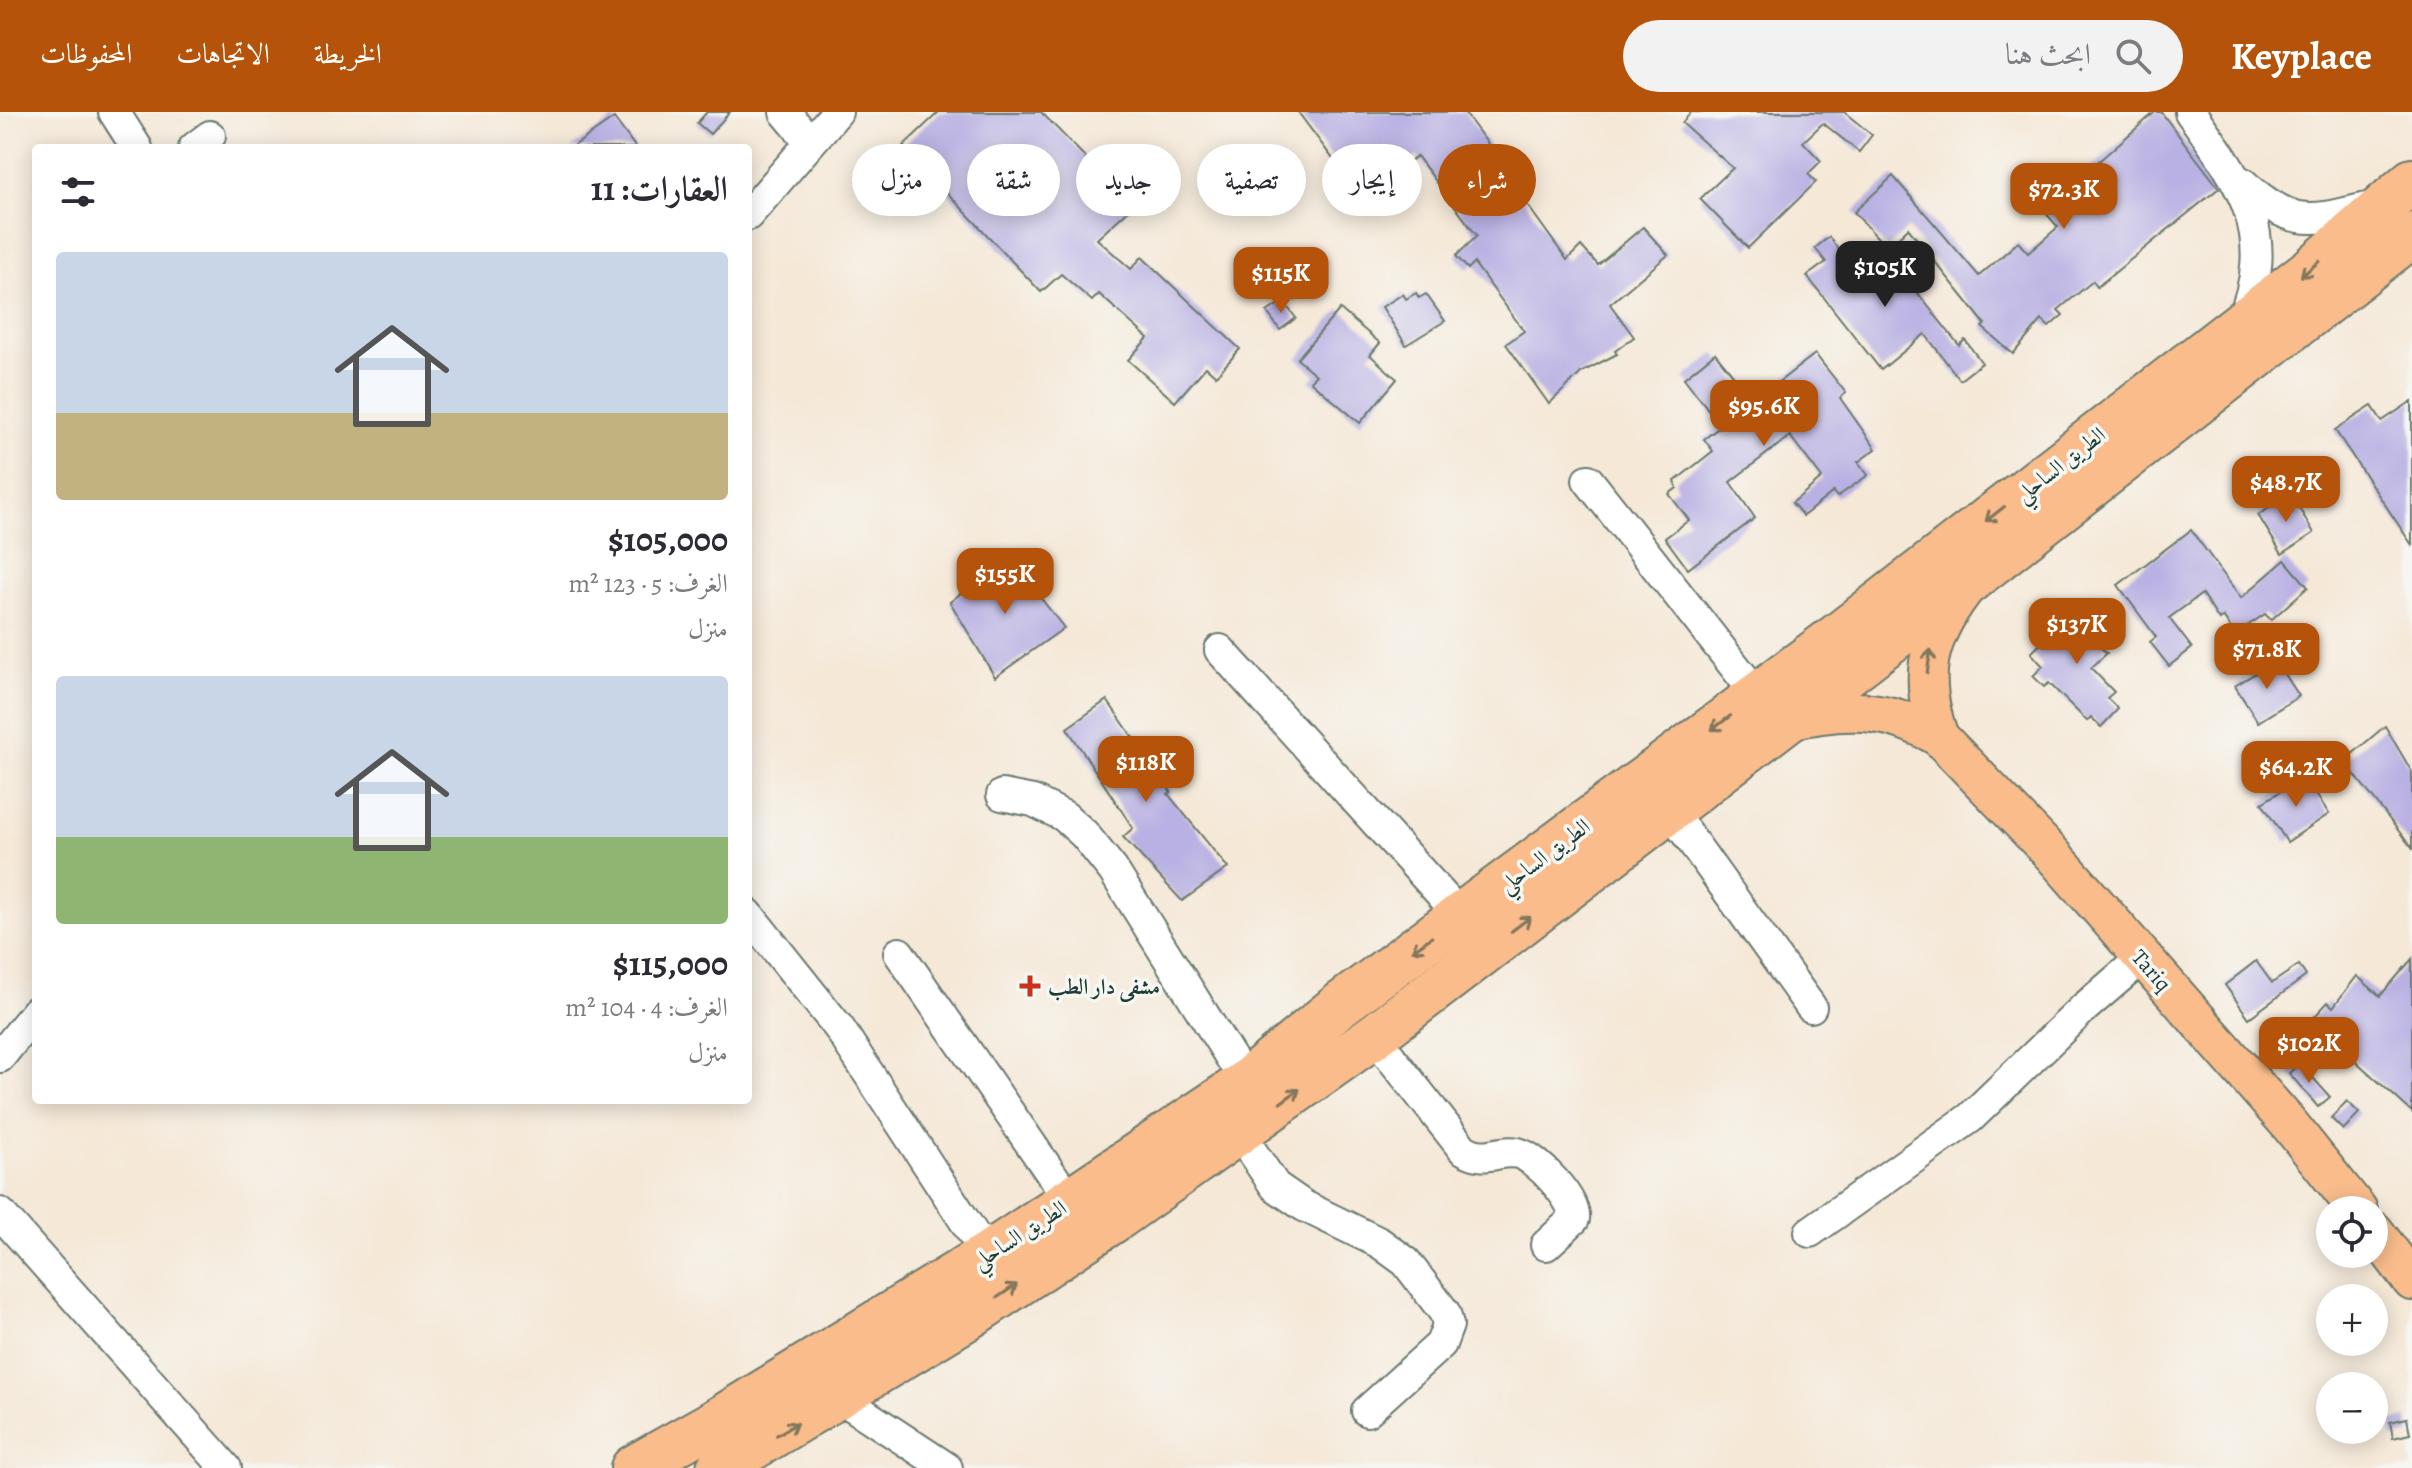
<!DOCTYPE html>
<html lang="ar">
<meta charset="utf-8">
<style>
body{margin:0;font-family:Alegreya,Amiri,serif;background:#f2f2f3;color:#2b2b33;direction:rtl;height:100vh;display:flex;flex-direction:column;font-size:30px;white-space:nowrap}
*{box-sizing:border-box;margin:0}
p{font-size:26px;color:#7c7c81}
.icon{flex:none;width:44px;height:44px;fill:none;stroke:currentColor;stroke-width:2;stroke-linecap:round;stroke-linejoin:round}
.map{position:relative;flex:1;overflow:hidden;direction:ltr}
.panel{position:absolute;left:32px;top:32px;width:720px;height:960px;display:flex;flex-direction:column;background:#fff;border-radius:8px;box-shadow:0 4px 20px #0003;direction:rtl}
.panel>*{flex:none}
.guide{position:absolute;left:776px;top:32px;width:760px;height:72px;direction:rtl;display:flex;gap:16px}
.tools{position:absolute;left:2316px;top:1084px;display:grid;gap:16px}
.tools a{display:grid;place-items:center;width:72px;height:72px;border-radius:50%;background:#fff;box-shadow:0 4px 20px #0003;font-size:40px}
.price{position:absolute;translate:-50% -68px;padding:0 18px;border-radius:16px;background:#b45309;color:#fff;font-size:26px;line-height:52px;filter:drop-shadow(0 2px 4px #0008)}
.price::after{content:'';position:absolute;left:50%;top:48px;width:24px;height:18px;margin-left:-12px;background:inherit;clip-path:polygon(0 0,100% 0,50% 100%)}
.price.current{background:#222;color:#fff}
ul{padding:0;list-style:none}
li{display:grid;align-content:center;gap:16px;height:424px;padding:0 24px}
li span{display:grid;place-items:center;height:248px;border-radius:8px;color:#555}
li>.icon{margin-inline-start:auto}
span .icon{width:144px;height:144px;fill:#fffc;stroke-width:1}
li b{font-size:34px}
h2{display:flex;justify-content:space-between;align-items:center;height:96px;padding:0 24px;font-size:34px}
.pill{padding:0 28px;border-radius:36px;background:#fff;box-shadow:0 4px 20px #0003;font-size:28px;line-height:72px}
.pill.current{background:#b45309;color:#fff}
header{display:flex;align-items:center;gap:48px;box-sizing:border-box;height:112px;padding:0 40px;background:#b45309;color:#fff}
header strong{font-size:38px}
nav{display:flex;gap:44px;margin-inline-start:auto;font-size:28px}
.search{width:560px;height:72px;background:#f2f2f3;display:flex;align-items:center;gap:20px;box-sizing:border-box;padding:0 28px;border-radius:44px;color:#7c7c81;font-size:30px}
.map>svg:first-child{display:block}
.building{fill:#b9b1e3}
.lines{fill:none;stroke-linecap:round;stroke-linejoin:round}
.minor-casing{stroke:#6a796d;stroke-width:34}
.major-casing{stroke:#6a796d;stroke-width:42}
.highway-casing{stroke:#6a796d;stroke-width:48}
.minor{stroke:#fff;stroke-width:30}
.major{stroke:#fabc8b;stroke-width:38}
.highway{stroke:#fabc8b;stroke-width:44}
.oneway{stroke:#82765b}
.poi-dot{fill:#c8321e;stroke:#f6f6f2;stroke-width:3}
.labels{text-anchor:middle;stroke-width:7;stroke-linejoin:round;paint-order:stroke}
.street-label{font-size:22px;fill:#1f3d34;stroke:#f6f6f2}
.poi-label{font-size:22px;font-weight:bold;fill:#1f3d34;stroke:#f6f6f2;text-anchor:start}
</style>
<header>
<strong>Keyplace</strong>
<div class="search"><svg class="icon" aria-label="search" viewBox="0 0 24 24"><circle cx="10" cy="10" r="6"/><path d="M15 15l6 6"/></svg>ابحث هنا</div>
<nav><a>الخريطة</a><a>الاتجاهات</a><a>المحفوظات</a></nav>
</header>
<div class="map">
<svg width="2412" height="1356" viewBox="0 0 2412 1356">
<rect width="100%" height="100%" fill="#f6f6f2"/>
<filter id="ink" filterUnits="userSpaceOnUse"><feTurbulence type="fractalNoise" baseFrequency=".0125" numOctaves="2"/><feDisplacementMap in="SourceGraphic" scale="16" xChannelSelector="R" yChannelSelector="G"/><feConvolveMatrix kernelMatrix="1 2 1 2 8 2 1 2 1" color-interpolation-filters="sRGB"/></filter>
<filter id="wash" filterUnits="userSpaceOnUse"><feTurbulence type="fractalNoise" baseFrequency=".006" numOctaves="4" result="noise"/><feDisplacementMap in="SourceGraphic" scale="32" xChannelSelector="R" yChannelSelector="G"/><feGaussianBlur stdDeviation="1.8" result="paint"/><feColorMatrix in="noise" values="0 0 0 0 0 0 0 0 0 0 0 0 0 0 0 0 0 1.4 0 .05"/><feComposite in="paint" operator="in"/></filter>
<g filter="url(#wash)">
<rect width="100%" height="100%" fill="#f5e8d7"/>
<g id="blocks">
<g class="building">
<path d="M707,0h23l-20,22 -13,-11z"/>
<path d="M939,0h102l92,94 -36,33 34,30 11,-12 98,92 -24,27 -10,-9 -31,35 -47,-42 20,-22 -49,-44 -7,7 -31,-27 -20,18 -138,-146z"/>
<path d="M1298,0h166l63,84 -4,3 44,61 14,-14 17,19 45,-38 25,28 -58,49 24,33 -19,14 2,3 -35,18 -33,32 -43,-60 18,-13 -50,-68 -6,6 -12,-13 21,-20 -60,-80 -55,42z"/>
<path d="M1691,0h153l28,23 -13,17 -36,-29 -20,19 18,19 -13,13 8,8 -68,66 -48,-49 33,-31 -51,-45z"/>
<path d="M2155,0h6l58,76 -122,99 -4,-6 -35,29 5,5 -14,12 -7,-7 -29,34 -31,-27 3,-3 -77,-96 -21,20 -33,-36 39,-36 86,100 39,-34 10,11 30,-26 -15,-17z"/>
<path d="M614,6l22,30h-65z"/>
<path d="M1829,125l24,32 28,-22 78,98 6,-5 17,23 -22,17 -35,-46 -44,36 -74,-94 19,-14 -11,-14z"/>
<path d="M1416,181l3,5 7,-4 19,27 -39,24 -24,-38 21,-13 3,5z"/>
<path d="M1283,189l13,17 -16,12 -13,-18z"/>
<path d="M1340,197l40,34 -10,12 27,24 -37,44 -50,-42 6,-6 -19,-16z"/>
<path d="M1715,241l39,48 61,-47 31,39 -6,5 36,51 -18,13 10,13 -31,22 -4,-5 -30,24 -11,-13 30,-25 -32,-42 -60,46 25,36 -67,51 -23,-31 24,-18 -20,-26 8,-6 -2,-7 38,-30 -9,-12 17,-13 -37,-48z"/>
<path d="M2412,289v144l-77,-115 37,-24 10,15z"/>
<path d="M2291,383l23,38 -32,21 -24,-39z"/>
<path d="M2191,418l50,68 44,-38 23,27 -37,33 -6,-6 -30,20 -12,-17 -4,3 -17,-26 -33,24 23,30 -23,18 -19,-24 6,-5 -38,-52z"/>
<path d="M1008,444l56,72 -69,49 -45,-75z"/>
<path d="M2080,495l31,33 -9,9 5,4 -16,15 23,24 -7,6 11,11 -17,18 -10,-10 -4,4 -38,-38 -5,4 -11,-11 10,-10 -12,-13z"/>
<path d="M2276,548l23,36 -41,26 -23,-36z"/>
<path d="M1107,588l64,92 -3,2 60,74 -46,33 -59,-64 10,-9 -66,-100z"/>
<path d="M2385,614l27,46v76l-68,-87z"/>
<path d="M2305,664l24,38 -42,28 -25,-39z"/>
<path d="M2412,847v153l-61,-55 -7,7 -40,-36 24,-26 5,5 24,-31 23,20z"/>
<path d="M2256,849l16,22 27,-18 7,11 -57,42 -24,-33z"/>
<path d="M2300,951l30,34 -12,10 -29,-34z"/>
<path d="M2347,989l12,12 -16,17 -12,-12z"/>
<path d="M2407,1306l3,16 -17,4 -3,-16z"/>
</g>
</g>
</g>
<g filter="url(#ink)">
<use href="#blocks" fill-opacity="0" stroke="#6a796d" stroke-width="2"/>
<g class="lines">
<g class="minor-casing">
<g id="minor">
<path d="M114,0l23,36"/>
<path d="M785,0l25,30"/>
<path d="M2190,0c52,72 89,121 51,211"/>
<path d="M194,36l16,-12"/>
<path d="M2241,70c56,50 71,38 139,23"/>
<path d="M748,103l89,-103"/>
<path d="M1588,368l170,216"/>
<path d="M1220,538l241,266"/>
<path d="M1002,683l31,6 31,15 20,18 29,36 133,212"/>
<path d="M1669,697l142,198"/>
<path d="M748,802l91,114 148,227"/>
<path d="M899,841l171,248"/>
<path d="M1374,924l89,113c25,15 34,-1 55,4 18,4 59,48 56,66l-28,26"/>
<path d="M0,945l36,-45"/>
<path d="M1239,1021l36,53 29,20 76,37 26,19 39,51 3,12 -7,19 -74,67"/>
<path d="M0,1101l226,255"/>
<path d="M1810,1120l160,-114 114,-110 58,-50"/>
<path d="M839,1285l108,71"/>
</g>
</g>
<g class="major-casing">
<g id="major">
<path d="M1785,609c57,-14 102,-15 154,16l113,117 238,271 68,85"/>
<path d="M1939,625c-21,-59 -13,-97 24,-146"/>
<path d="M2374,1119l38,50"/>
</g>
</g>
<g class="highway-casing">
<g id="highway">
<path d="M633,1356l80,-45 274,-168 259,-173 91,-75 504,-374 469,-363 102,-89"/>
<path d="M719,1356l248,-150 153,-102 254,-180 598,-457 440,-344"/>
</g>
</g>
<use href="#minor" class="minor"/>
<use href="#major" class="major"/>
<use href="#highway" class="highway"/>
</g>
<defs><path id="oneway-shaft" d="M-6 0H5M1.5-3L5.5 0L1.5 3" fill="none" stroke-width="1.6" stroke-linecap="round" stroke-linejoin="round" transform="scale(2)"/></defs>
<g class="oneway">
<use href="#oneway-shaft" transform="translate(2310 157) rotate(140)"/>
<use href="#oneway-shaft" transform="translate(1995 402) rotate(142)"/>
<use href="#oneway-shaft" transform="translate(1929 549) rotate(-81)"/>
<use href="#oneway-shaft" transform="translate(1721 611) rotate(143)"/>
<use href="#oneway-shaft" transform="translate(1521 812) rotate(-37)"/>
<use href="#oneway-shaft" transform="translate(1422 832) rotate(144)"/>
<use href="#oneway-shaft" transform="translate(1290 984) rotate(-36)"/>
<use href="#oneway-shaft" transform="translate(1007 1179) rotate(-34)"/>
<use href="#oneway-shaft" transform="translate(787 1317) rotate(-31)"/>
</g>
</g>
<path class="poi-dot" d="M1026 862h8v8h8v8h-8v8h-8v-8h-8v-8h8z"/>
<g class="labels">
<g class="street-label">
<text transform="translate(2060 352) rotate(-38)" y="8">الطريق الساحلي</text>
<text transform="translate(1544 743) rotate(-37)" y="8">الطريق الساحلي</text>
<text transform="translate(2152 858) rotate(49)" y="8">Tariq</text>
<text transform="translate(1019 1122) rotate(-33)" y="8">الطريق الساحلي</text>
</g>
<g class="poi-label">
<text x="1048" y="882">مشفى دار الطب</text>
</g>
</g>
</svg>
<div class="tools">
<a><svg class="icon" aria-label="locate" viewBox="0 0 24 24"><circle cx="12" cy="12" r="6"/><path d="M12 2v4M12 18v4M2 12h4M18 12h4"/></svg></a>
<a>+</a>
<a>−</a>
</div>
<b class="price" style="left:2064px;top:119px">$72.3K</b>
<b class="price current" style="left:1885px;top:197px">$105K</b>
<b class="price" style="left:1281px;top:203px">$115K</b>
<b class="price" style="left:1764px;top:336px">$95.6K</b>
<b class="price" style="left:2286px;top:412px">$48.7K</b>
<b class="price" style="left:1005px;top:504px">$155K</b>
<b class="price" style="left:2077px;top:554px">$137K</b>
<b class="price" style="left:2267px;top:579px">$71.8K</b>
<b class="price" style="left:1146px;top:692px">$118K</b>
<b class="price" style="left:2296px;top:697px">$64.2K</b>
<b class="price" style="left:2309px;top:973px">$102K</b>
<div class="guide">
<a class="pill current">شراء</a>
<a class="pill">إيجار</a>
<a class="pill">تصفية</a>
<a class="pill">جديد</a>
<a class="pill">شقة</a>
<a class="pill">منزل</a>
</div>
<section class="panel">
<h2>العقارات: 11<svg class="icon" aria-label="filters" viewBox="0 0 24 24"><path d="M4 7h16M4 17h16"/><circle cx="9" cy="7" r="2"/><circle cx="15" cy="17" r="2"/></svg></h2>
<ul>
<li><span style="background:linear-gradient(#c9d6e8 65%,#c2b280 0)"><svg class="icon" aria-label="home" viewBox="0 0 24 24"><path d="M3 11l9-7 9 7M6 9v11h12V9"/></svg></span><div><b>$105,000</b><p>الغرف: 5 · 123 m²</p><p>منزل</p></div></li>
<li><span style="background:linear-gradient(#c9d6e8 65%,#8fb573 0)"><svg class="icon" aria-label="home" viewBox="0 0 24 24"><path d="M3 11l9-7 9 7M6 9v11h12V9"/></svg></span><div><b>$115,000</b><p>الغرف: 4 · 104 m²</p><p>منزل</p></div></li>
</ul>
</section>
</div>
